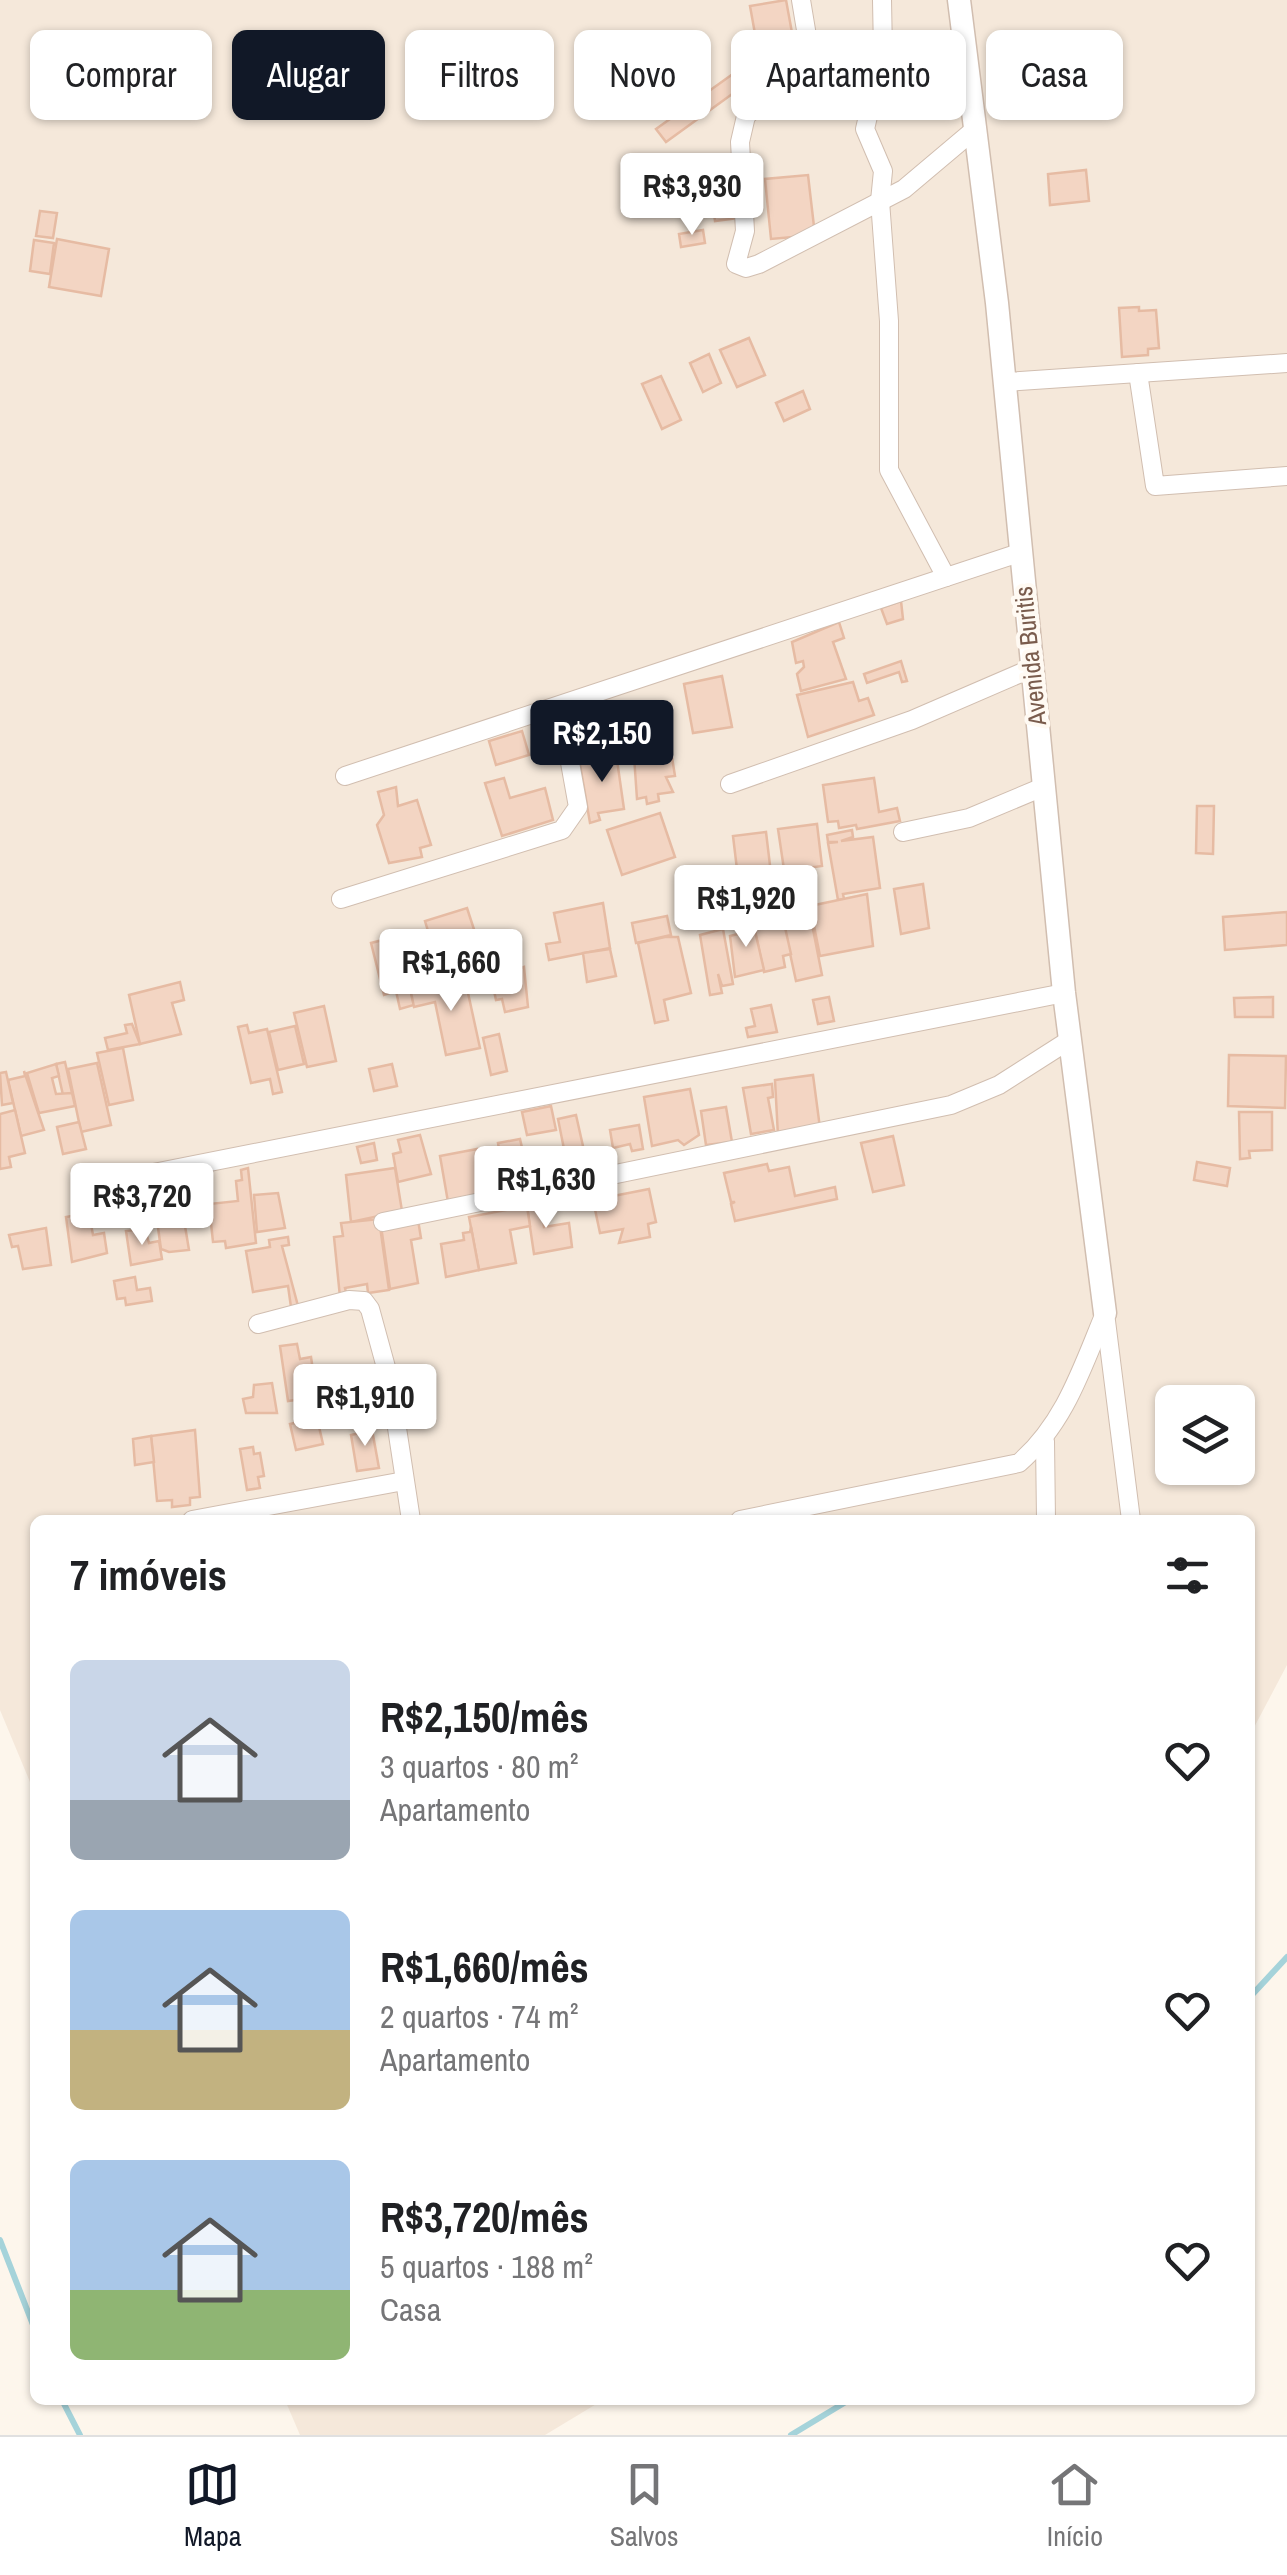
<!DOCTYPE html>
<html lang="pt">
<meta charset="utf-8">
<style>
body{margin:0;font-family:"Archivo Narrow",sans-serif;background:#f2f2f2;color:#202124;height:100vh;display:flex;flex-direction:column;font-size:38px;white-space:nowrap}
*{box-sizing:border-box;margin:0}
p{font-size:32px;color:#757577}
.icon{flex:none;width:55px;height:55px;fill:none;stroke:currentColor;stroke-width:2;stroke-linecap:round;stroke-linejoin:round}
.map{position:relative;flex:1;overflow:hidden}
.drawer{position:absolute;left:30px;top:1515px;width:1225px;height:890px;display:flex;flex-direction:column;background:#fff;border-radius:15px;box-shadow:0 2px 8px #0004}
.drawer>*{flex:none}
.banner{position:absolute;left:30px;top:30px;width:1228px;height:90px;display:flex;gap:20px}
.controls{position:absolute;left:1155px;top:1385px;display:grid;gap:20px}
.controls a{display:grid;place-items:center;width:100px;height:100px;border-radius:15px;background:#fff;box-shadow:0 2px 8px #0004;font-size:50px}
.price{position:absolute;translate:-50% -85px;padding:0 22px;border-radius:10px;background:#fff;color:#222;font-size:32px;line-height:65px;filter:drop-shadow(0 2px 5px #0008)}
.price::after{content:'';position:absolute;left:50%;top:60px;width:30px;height:22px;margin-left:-15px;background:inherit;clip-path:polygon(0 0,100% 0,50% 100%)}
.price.selected{background:#111827;color:#fff}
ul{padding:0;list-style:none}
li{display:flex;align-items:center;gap:30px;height:250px;padding:0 40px}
li span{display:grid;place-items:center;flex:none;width:280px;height:200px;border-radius:15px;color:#555}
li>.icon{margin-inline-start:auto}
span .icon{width:120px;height:120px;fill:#fffc;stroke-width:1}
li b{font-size:42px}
h2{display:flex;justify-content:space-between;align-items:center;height:120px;padding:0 40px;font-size:42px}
.tag{padding:0 35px;border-radius:15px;background:#fff;box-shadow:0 2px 8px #0004;font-size:35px;line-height:90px}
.tag.selected{background:#111827;color:#fff}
.tab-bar{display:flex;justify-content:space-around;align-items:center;height:140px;border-top:2px solid #e0e0e0;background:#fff;font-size:28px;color:#757577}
.tab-bar a{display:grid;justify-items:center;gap:5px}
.tab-bar .selected{color:#111827}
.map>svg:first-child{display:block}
.residential{fill:#f5e8da;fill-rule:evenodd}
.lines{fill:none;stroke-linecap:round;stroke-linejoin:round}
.stream{stroke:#a5d3da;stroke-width:6}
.building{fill:#f3d5c3;stroke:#e6bba3;stroke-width:2.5}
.minor-casing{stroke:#d1beb0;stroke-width:20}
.tertiary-casing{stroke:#d1beb0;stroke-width:25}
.minor{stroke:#fff;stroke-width:18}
.tertiary{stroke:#fff;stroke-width:22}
.labels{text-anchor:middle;stroke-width:8;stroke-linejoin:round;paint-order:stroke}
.street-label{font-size:25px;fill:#7a5c4d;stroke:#fffaf3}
</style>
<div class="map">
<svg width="1287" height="2435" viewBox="0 0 1287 2435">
<rect width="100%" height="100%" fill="#fdf6ec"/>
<g class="residential">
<path d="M0,0h1287v1665l-37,70v-215h-1215v274l-35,-84zM1172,1402h66v66h-66z"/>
<path d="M285,2400h318l-58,35h-245z"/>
</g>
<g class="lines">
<g class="stream">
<path d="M1250,1997l37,-40"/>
<path d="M0,2240l35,90"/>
<path d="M62,2400l18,35"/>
<path d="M791,2435l58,-35"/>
</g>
</g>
<g class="building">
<path d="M786,0l9,49 -36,7 -9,-50z"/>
<path d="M737,71l9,13 -80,58 -10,-13z"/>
<path d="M1086,170l3,31 -39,4 -2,-31z"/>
<path d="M808,175l7,60 -44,4 -6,-60z"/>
<path d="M741,181l5,36 -31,4 -5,-36z"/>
<path d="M40,211l17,2 -4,25 -17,-2z"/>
<path d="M703,230l2,13 -24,4 -2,-13z"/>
<path d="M57,239l52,10 -8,47 -52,-9z"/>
<path d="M34,240l20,3 -4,31 -20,-3z"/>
<path d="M1139,307v4l17,-1 3,38 -11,1v6l-26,2 -3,-49z"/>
<path d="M749,338l16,37 -28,12 -17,-37z"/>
<path d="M709,354l12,29 -18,9 -13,-29z"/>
<path d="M661,376l20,44 -19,9 -20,-45z"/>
<path d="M803,391l7,18 -26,12 -8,-18z"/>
<path d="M901,601l2,18 -16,5 -6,-16z"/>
<path d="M839,622l5,16 -11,4 13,37 -45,12 -4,-17 7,-7 -1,-6 -7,2 -4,-21z"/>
<path d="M901,661l6,20 -5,1 -3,-10 -32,11 -3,-9z"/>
<path d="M722,676l10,51 -39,6 -9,-49z"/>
<path d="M853,682l6,19 9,-3 6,17 -66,22 -11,-42z"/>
<path d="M522,731l7,24 -33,10 -7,-24z"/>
<path d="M671,751l4,25 -9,1 7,15 -15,2 1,7 -12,3 -1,-7 -9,2 -3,-43z"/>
<path d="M616,753l8,56 -26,4 2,7 -10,3 -11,-64z"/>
<path d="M504,778l6,20 35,-10 8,32 -51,16 -17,-53z"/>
<path d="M874,778l5,34 18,-4 3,13 -43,8 -1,-4 -17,3 -1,-7 -10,1 -5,-37z"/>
<path d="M396,787l2,19 19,-6 14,45 -11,3 2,9 -33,6 -12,-38 7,-10 -6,-23z"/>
<path d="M1197,806h17l-1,48 -17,-1z"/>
<path d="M660,813l15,44 -53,18 -15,-45z"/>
<path d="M817,824l5,42 -15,2 2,12 -23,3 -8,-54z"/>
<path d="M852,830l1,7 -12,4 32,-4 7,51 -37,6 1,5 -6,1 -10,-57 10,-1h-10l-1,-7z"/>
<path d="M766,832l6,50 -33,4 -6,-50z"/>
<path d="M923,884l6,44 -28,6 -7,-45z"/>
<path d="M867,894l6,52 -53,10 -10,-50z"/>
<path d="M603,903l7,45 -61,12 -3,-16 14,-2 -6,-29z"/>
<path d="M467,908l16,49 -43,14 -15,-50z"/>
<path d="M801,908l1,7 8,-1 12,61 -26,6 -15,-69z"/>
<path d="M1287,912v33l-62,5 -2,-33z"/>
<path d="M773,913l3,12 8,-2 7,31 -8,2 2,11 -21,5 -12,-54z"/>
<path d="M667,916l4,19 -35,8 -4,-20z"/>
<path d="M752,918l12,52 -29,7 -5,-41 8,-2v-13z"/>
<path d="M723,929l10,55 -11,2 -4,-12 4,19 -12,2 -10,-60z"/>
<path d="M414,932l17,52 -21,4 4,17 -14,4 -4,-18 -12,4 -13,-52z"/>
<path d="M665,937h13l13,56 -27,7 4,20 -13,3 -17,-80z"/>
<path d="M610,949l6,27 -29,6 -4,-29z"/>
<path d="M524,967l4,40 -23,5 -3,-13 -6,1 -5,-23z"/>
<path d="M465,979l15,69 -34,7 -11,-53 -21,5 -4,-19z"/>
<path d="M180,982l4,18 -12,3 9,31 -41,10 -11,-49z"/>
<path d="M829,997l5,24 -16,3 -5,-24z"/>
<path d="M1273,997v20h-38l-1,-19z"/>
<path d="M771,1005l6,27 -29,5 -2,-9 9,-2 -4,-17z"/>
<path d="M324,1006l12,55 -29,6 -13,-54z"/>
<path d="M132,1024l8,20 -32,6 -3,-12 22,-5 -2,-8z"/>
<path d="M247,1025l2,8 18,-4 15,63 -9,2 -3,-15 -19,4 -13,-56z"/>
<path d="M295,1026l9,38 -26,6 -9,-38z"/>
<path d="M499,1034l8,37 -16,4 -8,-37z"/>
<path d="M123,1048l10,52 -24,5 -12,-52z"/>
<path d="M1229,1055l57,1 -1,52 -57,-2z"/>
<path d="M65,1062l7,31 -9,2 -7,-31z"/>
<path d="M97,1063l14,62 -30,7 -13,-63z"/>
<path d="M56,1064l3,12 -7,2 4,16 16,-1 3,13 -36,7 -12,-40z"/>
<path d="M392,1064l5,22 -23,5 -5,-22z"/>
<path d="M24,1071l20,59 -23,6 -13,-56 17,-4z"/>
<path d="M6,1072l7,31 -11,2 -2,-32z"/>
<path d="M813,1075l7,53 -42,8 -3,-56z"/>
<path d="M772,1084l1,13 -5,1 6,32 -23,4 -8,-46z"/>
<path d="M690,1089l9,46 -15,10 -6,-5 -26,6 -8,-49z"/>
<path d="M551,1106l5,24 -29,5 -5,-23z"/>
<path d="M726,1107l6,35 -26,3 -5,-34z"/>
<path d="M15,1110l10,43 -16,4 2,10 -11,2v-55z"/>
<path d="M1239,1112h33v38l-23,1 1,7 -10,1z"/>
<path d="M576,1115l9,40 -19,4 -8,-40z"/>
<path d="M79,1122l7,27 -23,5 -6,-27z"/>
<path d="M639,1125l4,24 -11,2 -2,-7 -17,4 -3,-18z"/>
<path d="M420,1135l11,39 -33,8 -5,-28 8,-2 -3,-12z"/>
<path d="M893,1136l11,49 -31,7 -12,-49z"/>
<path d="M520,1139l3,13 21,-4 3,12 14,-3 4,21 -59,12 -8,-47z"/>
<path d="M374,1143l3,17 -16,3 -4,-16z"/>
<path d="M477,1149l10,45 -39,8 -8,-46z"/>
<path d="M1197,1162l33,6 -3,18 -33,-6z"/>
<path d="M767,1164l2,7 20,-4 6,29 40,-9 2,12 -102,22 -4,-17 4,-2h-4l-7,-29z"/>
<path d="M248,1168l8,75 -30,5 -1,-7 -12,1 -4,-38 29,-3 -2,-20 6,-1 -1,-10z"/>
<path d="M395,1168l7,43 -51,11 -5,-47z"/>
<path d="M649,1189l7,33 -8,2 2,13 -31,6 4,-14 -23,4 -7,-33z"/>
<path d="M278,1193l7,35 -28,4 -3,-37z"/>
<path d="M540,1197l4,30 25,-4 3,24 -38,7 -8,-54z"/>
<path d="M181,1202l8,48 -20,2 -8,-3 -6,-43z"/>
<path d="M527,1206l3,20 -20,4 6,33 -37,7 -10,-53z"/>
<path d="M89,1213l4,22 11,-2 3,20 -35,9 -6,-45z"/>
<path d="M379,1219l10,71 -21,3 -1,-9 -22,4 2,8 -7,1 -6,-60 9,-1 -2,-13z"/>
<path d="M418,1220l3,18 -10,2 7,43 -28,6 -9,-63z"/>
<path d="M471,1227l8,43 -33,7 -5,-33 23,-4 -1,-7 7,-1z"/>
<path d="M46,1228l5,37 -28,4 -5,-23 -6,1 -3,-12z"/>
<path d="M145,1229l4,14 10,-2 3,18 -31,6 -5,-34z"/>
<path d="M288,1237l1,8 -7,1 16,60 -7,1 -3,-21 -35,6 -7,-41 24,-4 -1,-7z"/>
<path d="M135,1277l2,13 13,-2 2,13 -26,4 -1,-7 -8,1 -3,-18z"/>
<path d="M297,1344l3,15 11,-2 6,40 -29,4 -8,-55z"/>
<path d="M272,1383l5,30h-31l-3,-14 10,-2 1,-12z"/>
<path d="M317,1418l6,26 -27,6 -6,-26z"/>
<path d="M371,1424l8,44 -22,3 -6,-36 9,-2 -1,-6z"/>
<path d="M195,1430l5,67 -10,1v7l-18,2v-7l-15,1 -6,-65z"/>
<path d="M151,1436l3,26 -19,3 -2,-26z"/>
<path d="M253,1447l1,7 6,-1 4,23 -6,1 2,11 -13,2 -7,-41z"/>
</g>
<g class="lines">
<g class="minor-casing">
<g id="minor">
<path d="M801,0l7,42 -2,20 -60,54 -6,26 5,89 -9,33 10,4 13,-4 145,-75 70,-59"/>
<path d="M882,0l1,52 -18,77 18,42 -3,30 9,120v149l57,107"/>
<path d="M1138,373l17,113 132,-10"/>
<path d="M1006,382l281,-19"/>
<path d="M345,776l674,-223"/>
<path d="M730,784l182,-64 118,-51"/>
<path d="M903,832l66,-14 74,-31"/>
<path d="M341,899l221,-69 16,-23 -18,-100"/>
<path d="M98,1184l966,-191"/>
<path d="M383,1222l568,-117 48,-20 72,-46"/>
<path d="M1105,1313l26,207"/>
<path d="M258,1324l91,-24 15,1 6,8 20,73 21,138"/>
<path d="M1045,1441l1,79"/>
<path d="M192,1520l212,-39"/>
<path d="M740,1520l279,-57c46,-40 63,-95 86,-150"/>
</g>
</g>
<g class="tertiary-casing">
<path id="tertiary" d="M959,0l38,303 67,690 41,320"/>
</g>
<use href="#minor" class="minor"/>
<use href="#tertiary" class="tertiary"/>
</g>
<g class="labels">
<g class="street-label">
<text transform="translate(1030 656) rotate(-96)" y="9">Avenida Buritis</text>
</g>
</g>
</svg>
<div class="controls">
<a><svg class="icon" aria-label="layers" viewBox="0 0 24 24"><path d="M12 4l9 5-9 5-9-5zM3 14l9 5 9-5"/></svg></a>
</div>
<b class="price" style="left:692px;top:238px">R$3,930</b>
<b class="price selected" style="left:602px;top:785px">R$2,150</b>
<b class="price" style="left:746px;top:950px">R$1,920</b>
<b class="price" style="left:451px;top:1014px">R$1,660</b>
<b class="price" style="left:546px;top:1231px">R$1,630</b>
<b class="price" style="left:142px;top:1248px">R$3,720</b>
<b class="price" style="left:365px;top:1449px">R$1,910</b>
<div class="banner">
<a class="tag">Comprar</a>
<a class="tag selected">Alugar</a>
<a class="tag">Filtros</a>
<a class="tag">Novo</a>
<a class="tag">Apartamento</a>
<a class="tag">Casa</a>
</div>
<section class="drawer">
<h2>7 imóveis<svg class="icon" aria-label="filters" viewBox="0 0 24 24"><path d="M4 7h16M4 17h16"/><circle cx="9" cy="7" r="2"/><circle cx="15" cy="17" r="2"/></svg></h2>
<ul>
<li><span style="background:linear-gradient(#c9d6e8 70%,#9aa5b1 0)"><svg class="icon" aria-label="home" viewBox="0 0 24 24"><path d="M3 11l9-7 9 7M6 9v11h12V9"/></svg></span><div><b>R$2,150/mês</b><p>3 quartos · 80 m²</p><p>Apartamento</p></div><svg class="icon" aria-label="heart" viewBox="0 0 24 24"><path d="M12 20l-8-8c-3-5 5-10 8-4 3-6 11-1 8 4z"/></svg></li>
<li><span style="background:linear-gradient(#a9c7e8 60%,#c2b280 0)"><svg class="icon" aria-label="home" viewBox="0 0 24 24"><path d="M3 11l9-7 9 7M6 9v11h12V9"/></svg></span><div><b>R$1,660/mês</b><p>2 quartos · 74 m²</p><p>Apartamento</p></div><svg class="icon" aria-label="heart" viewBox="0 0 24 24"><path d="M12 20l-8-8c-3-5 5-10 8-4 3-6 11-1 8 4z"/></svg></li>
<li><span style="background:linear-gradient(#a9c7e8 65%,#8fb573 0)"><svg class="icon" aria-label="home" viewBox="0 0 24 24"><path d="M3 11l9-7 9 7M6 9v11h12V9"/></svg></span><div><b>R$3,720/mês</b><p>5 quartos · 188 m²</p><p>Casa</p></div><svg class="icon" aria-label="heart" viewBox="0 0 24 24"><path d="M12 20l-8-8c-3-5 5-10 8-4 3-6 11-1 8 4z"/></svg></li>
</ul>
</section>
</div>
<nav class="tab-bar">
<a class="selected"><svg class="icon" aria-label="map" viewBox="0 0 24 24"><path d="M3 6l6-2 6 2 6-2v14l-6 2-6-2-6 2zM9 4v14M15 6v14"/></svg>Mapa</a>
<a><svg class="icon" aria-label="saved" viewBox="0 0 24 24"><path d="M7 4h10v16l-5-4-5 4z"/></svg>Salvos</a>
<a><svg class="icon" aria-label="home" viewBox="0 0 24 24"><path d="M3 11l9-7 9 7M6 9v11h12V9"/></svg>Início</a>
</nav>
